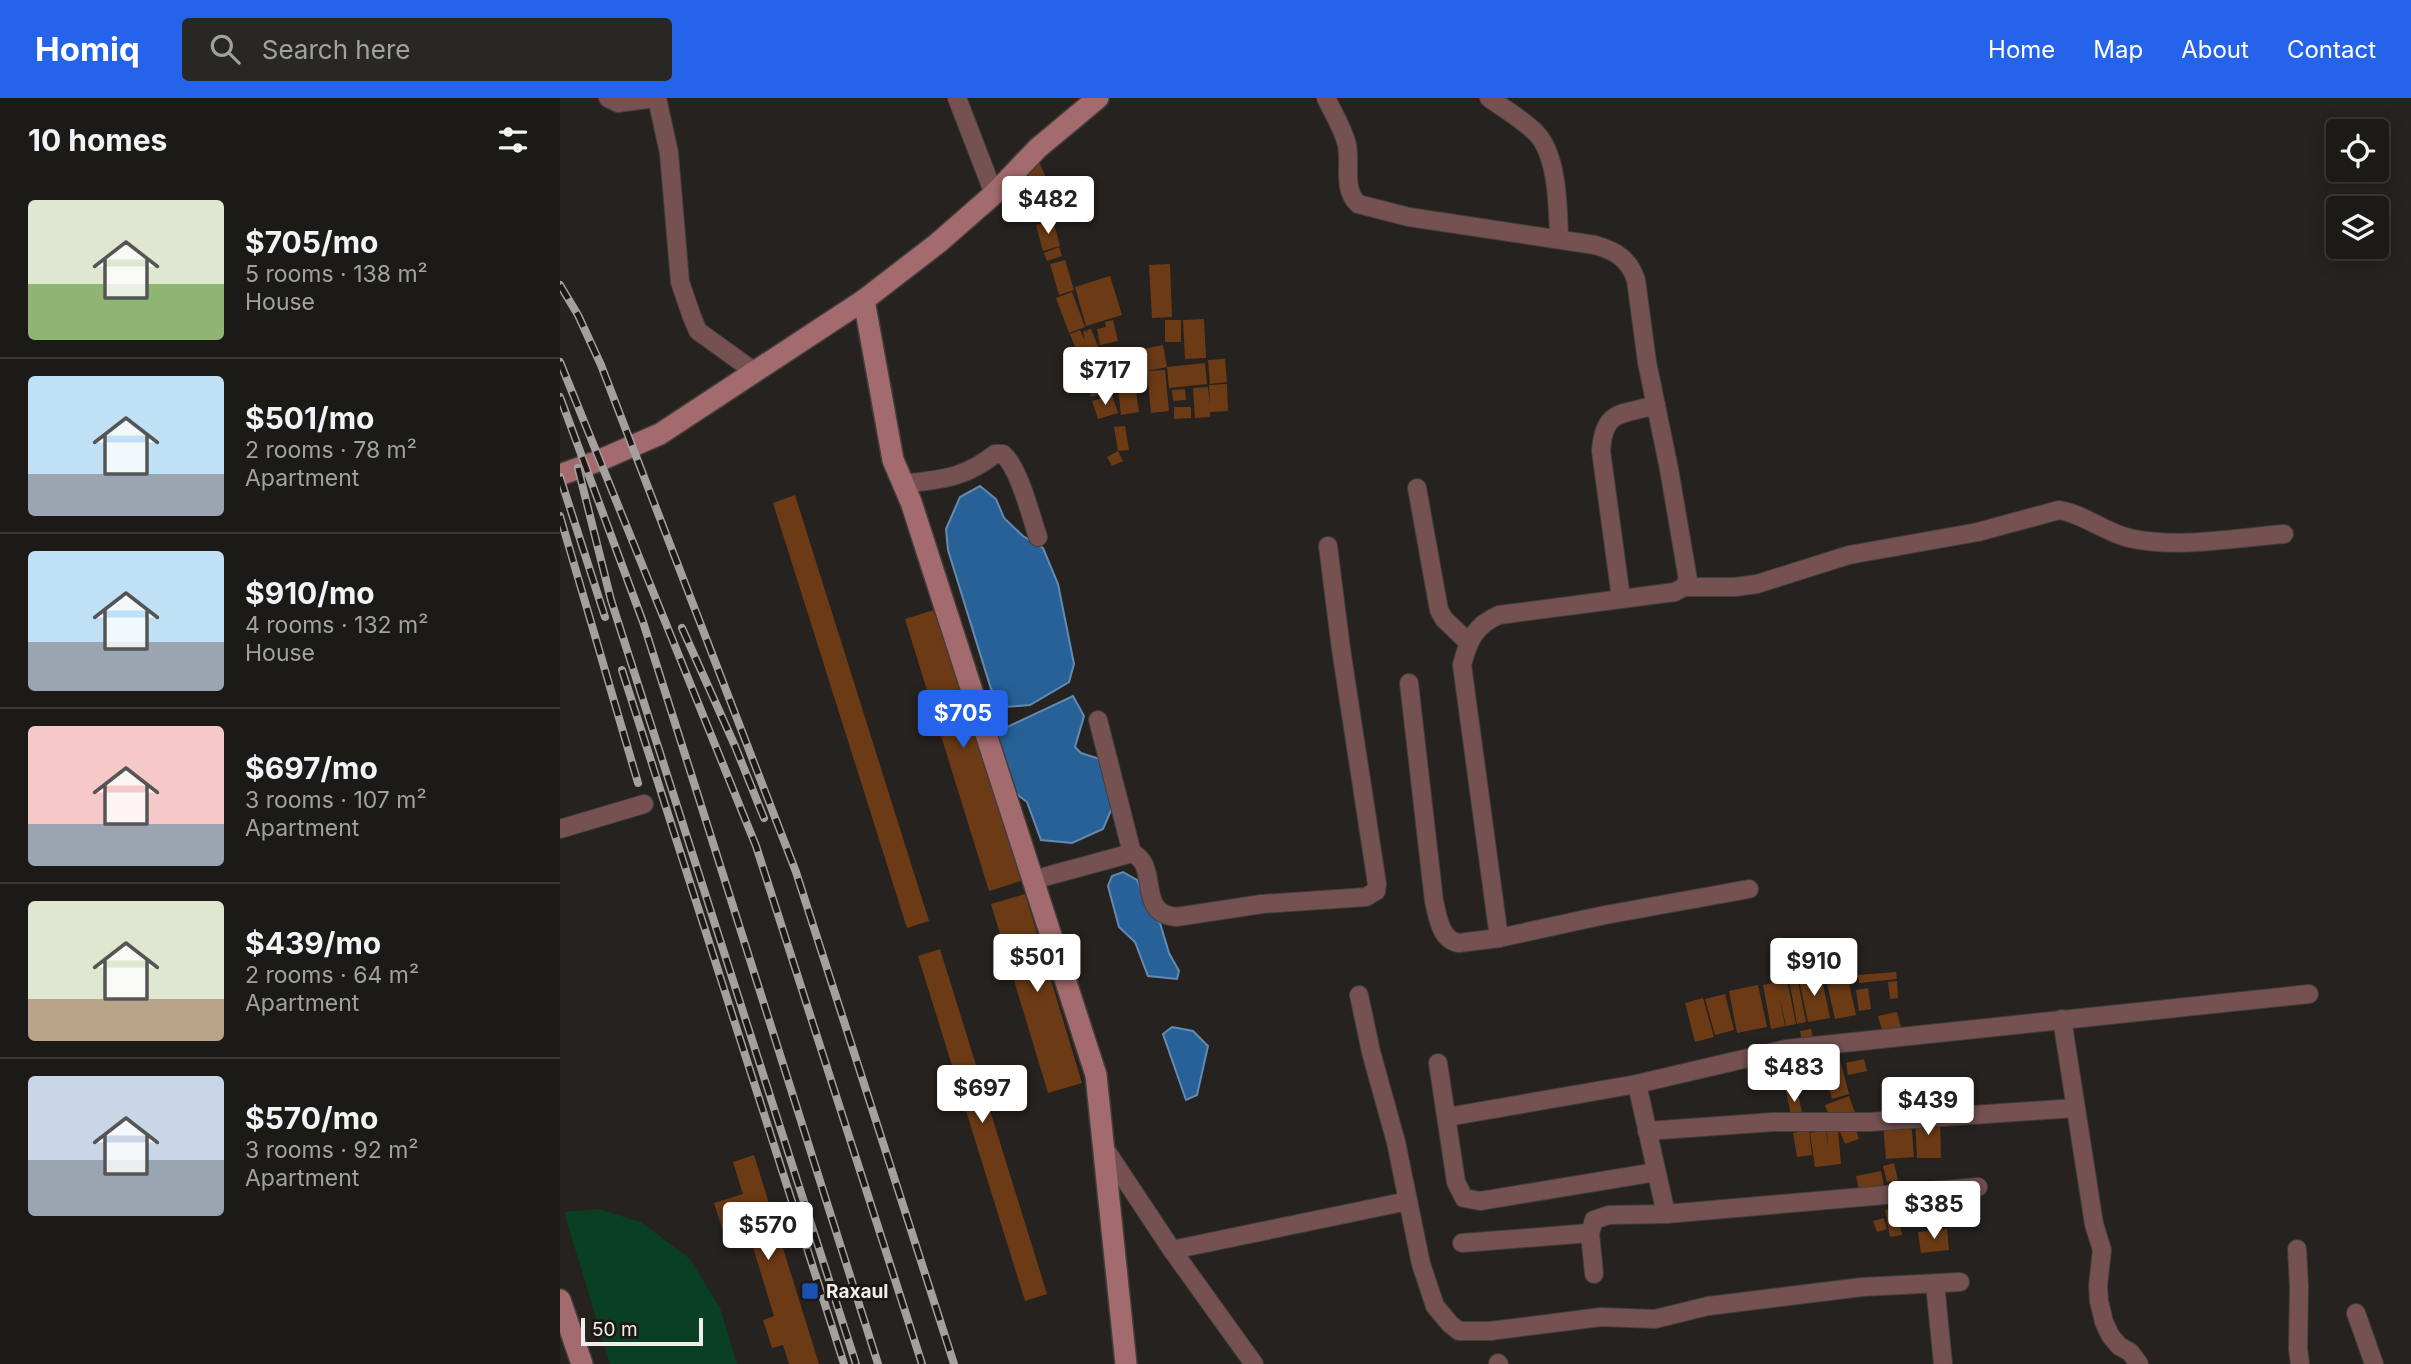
<!DOCTYPE html>
<meta charset="utf-8">
<style>
body{margin:0;font-family:Inter,sans-serif;background:#292724;color:#f1f3f6;height:100vh;display:flex;flex-direction:column;font-size:26px;white-space:nowrap}
*{box-sizing:border-box;margin:0}
p{font-size:23px;color:#a0a1a1}
.icon{flex:none;width:38px;height:38px;fill:none;stroke:currentColor;stroke-width:2;stroke-linecap:round;stroke-linejoin:round}
.map{position:relative;flex:1;overflow:hidden}
.drawer{display:flex;flex-direction:column;background:#1c1a17;width:560px}
.drawer>*{flex:none}
.controls{position:absolute;left:1766px;top:21px;display:grid;gap:14px}
.controls a{display:grid;place-items:center;width:63px;height:63px;border-radius:7px;background:#1c1a17;box-shadow:0 4px 18px #0003,0 0 0 2px #3a3836;font-size:35px}
.scale{position:absolute;left:21px;bottom:18px;width:122px;box-sizing:border-box;padding-left:7px;border:4px solid #f0edeb;border-top:0;font-size:19px;line-height:24px;white-space:nowrap;color:#f0edeb;-webkit-text-stroke:5px #1d1815;paint-order:stroke}
.price{position:absolute;translate:-50% -60px;padding:0 16px;border-radius:7px;background:#fff;color:#222;font-size:23px;line-height:46px;filter:drop-shadow(0 2px 4px #0008)}
.price::after{content:'';position:absolute;left:50%;top:42px;width:21px;height:16px;margin-left:-10px;background:inherit;clip-path:polygon(0 0,100% 0,50% 100%)}
.price.active{background:#2563eb;color:#fff}
ul{padding:0;list-style:none}
li{display:flex;align-items:center;gap:21px;height:175px;padding:0 28px}
li+li{border-top:2px solid #3a3836}
li span{display:grid;place-items:center;flex:none;width:196px;height:140px;border-radius:7px;color:#555}
li>.icon{margin-inline-start:auto}
span .icon{width:84px;height:84px;fill:#fffc;stroke-width:1}
li b{font-size:30px}
h2{display:flex;justify-content:space-between;align-items:center;height:84px;padding:0 28px;font-size:30px}
header{display:flex;align-items:center;gap:42px;box-sizing:border-box;height:98px;padding:0 35px;background:#2563eb;color:#fff}
header strong{font-size:33px}
nav{display:flex;gap:38px;margin-inline-start:auto;font-size:24px}
.search{width:490px;height:63px;background:#292724;display:flex;align-items:center;gap:18px;box-sizing:border-box;padding:0 24px;border-radius:7px;color:#a0a1a1;font-size:26px}
main{display:flex;flex:1;min-height:0}
.map>svg:first-child{display:block}
.green{fill:#093f22}
.water{fill:#276197;stroke:#638bb0;stroke-width:2}
.building{fill:#6c3b16}
.lines{fill:none;stroke-linecap:round;stroke-linejoin:round}
.street-casing{stroke:#423e3c;stroke-width:20}
.secondary-casing{stroke:#423e3c;stroke-width:24}
.street{stroke:#755152;stroke-width:18}
.secondary{stroke:#a36b6d;stroke-width:21}
.rail-casing{stroke:#a3a09e;stroke-width:8}
.rail{stroke:#1d1815;stroke-width:5;stroke-dasharray:16;stroke-linecap:butt}
.transit-dot{fill:#1a4fb4;stroke:#1d1815;stroke-width:2.5}
.labels{text-anchor:middle;stroke-width:6;stroke-linejoin:round;paint-order:stroke}
.poi-label{font-size:19px;font-weight:bold;fill:#f0edeb;stroke:#1d1815;text-anchor:start}
</style>
<header>
<strong>Homiq</strong>
<div class="search"><svg class="icon" aria-label="search" viewBox="0 0 24 24"><circle cx="10" cy="10" r="6"/><path d="M15 15l6 6"/></svg>Search here</div>
<nav><a>Home</a><a>Map</a><a>About</a><a>Contact</a></nav>
</header>
<main>
<section class="drawer">
<h2>10 homes<svg class="icon" aria-label="filters" viewBox="0 0 24 24"><path d="M4 7h16M4 17h16"/><circle cx="9" cy="7" r="2"/><circle cx="15" cy="17" r="2"/></svg></h2>
<ul>
<li><span style="background:linear-gradient(#dfe7d0 60%,#8fb573 0)"><svg class="icon" aria-label="home" viewBox="0 0 24 24"><path d="M3 11l9-7 9 7M6 9v11h12V9"/></svg></span><div><b>$705/mo</b><p>5 rooms · 138 m²</p><p>House</p></div></li>
<li><span style="background:linear-gradient(#bfe0f5 70%,#9aa5b1 0)"><svg class="icon" aria-label="home" viewBox="0 0 24 24"><path d="M3 11l9-7 9 7M6 9v11h12V9"/></svg></span><div><b>$501/mo</b><p>2 rooms · 78 m²</p><p>Apartment</p></div></li>
<li><span style="background:linear-gradient(#bfe0f5 65%,#9aa5b1 0)"><svg class="icon" aria-label="home" viewBox="0 0 24 24"><path d="M3 11l9-7 9 7M6 9v11h12V9"/></svg></span><div><b>$910/mo</b><p>4 rooms · 132 m²</p><p>House</p></div></li>
<li><span style="background:linear-gradient(#f6c9c9 70%,#9aa5b1 0)"><svg class="icon" aria-label="home" viewBox="0 0 24 24"><path d="M3 11l9-7 9 7M6 9v11h12V9"/></svg></span><div><b>$697/mo</b><p>3 rooms · 107 m²</p><p>Apartment</p></div></li>
<li><span style="background:linear-gradient(#dfe7d0 70%,#b9a48a 0)"><svg class="icon" aria-label="home" viewBox="0 0 24 24"><path d="M3 11l9-7 9 7M6 9v11h12V9"/></svg></span><div><b>$439/mo</b><p>2 rooms · 64 m²</p><p>Apartment</p></div></li>
<li><span style="background:linear-gradient(#c9d6e8 60%,#9aa5b1 0)"><svg class="icon" aria-label="home" viewBox="0 0 24 24"><path d="M3 11l9-7 9 7M6 9v11h12V9"/></svg></span><div><b>$570/mo</b><p>3 rooms · 92 m²</p><p>Apartment</p></div></li>
</ul>
</section>
<div class="map">
<svg width="1851" height="1266" viewBox="0 0 1851 1266">
<rect width="100%" height="100%" fill="#26221f"/>
<path class="green" d="M38,1111l43,13 49,37 30,49 17,56h-127l-46,-152z"/>
<g class="water">
<path d="M420,388l16,13 8,19 19,18 20,12 15,36 16,80 -5,18 -39,23 -24,2 -15,-18 -43,-139 -2,-21 14,-32z"/>
<path d="M513,598l11,20 -9,31 6,6 22,7 12,41 -12,28 -31,14 -31,-3 -14,-38 -17,-13 -15,-38 6,-21z"/>
<path d="M563,774l14,8 14,35 9,8 9,30 10,18 -2,8 -29,-3 -13,-34 -16,-15 -11,-41 4,-10z"/>
<path d="M612,929l21,4 15,15 -11,49 -11,5 -23,-66z"/>
</g>
<g class="building">
<path d="M478,61l8,19 -16,7 -8,-19z"/>
<path d="M486,82l6,16 -21,9 -7,-16z"/>
<path d="M497,98l6,15 -22,9 -6,-15z"/>
<path d="M493,122l7,26 -17,5 -7,-26z"/>
<path d="M499,149l3,9 -15,5 -3,-8z"/>
<path d="M505,162l9,30 -15,5 -9,-31z"/>
<path d="M610,166l2,53 -20,1 -3,-53z"/>
<path d="M550,178l12,39 -36,11 -11,-39z"/>
<path d="M512,194l13,35 -16,6 -13,-35z"/>
<path d="M644,221l2,39 -21,1 -2,-39z"/>
<path d="M553,222l5,21 -18,4 -3,-16 9,-2 -1,-5z"/>
<rect x="605" y="222" width="16" height="22"/>
<path d="M531,231l8,20 -9,3 -2,-5 -11,5 -7,-18 10,-4 5,11 -2,-9 3,-1 2,2 -1,-3z"/>
<path d="M603,247l4,22 38,-4 2,21 -38,4 -2,-21 -20,4 -4,-22z"/>
<path d="M665,261l2,23 -17,2 -2,-24z"/>
<path d="M538,268l8,26 -15,5 -8,-27z"/>
<path d="M605,272l4,41 -18,2 -4,-42z"/>
<path d="M667,286l1,27 -18,1v5l-15,1 -2,-30 15,-1 2,19 -1,-21z"/>
<path d="M575,287l4,27 -18,3 -3,-27z"/>
<path d="M625,291l1,11 -13,1 -1,-11z"/>
<path d="M552,297l6,18 -20,6 -6,-18z"/>
<path d="M614,309h17v11l-17,1z"/>
<path d="M565,328l4,24 -11,1 -4,-24z"/>
<path d="M558,353l5,10 -11,5 -5,-9z"/>
<path d="M235,397l134,426 -22,7 -134,-425z"/>
<path d="M377,511l84,272 -32,10 -84,-272z"/>
<path d="M465,796l57,189 -34,10 -57,-189z"/>
<path d="M380,851l107,345 -22,7 -107,-345z"/>
<path d="M1286,873l10,44 -21,4 -10,-44z"/>
<path d="M1336,874l1,7 -38,4 -1,-8z"/>
<path d="M1261,877l9,43 -22,4 -9,-43z"/>
<path d="M1237,879l9,45 -9,2 -8,-45z"/>
<path d="M1227,882l9,44 -10,2 -7,-31 6,31 -14,3 -8,-44z"/>
<path d="M1337,883l1,17 -8,1 -2,-17z"/>
<path d="M1198,887l9,42 -30,6 -8,-42z"/>
<path d="M1308,890l3,21 -12,2 -3,-21z"/>
<path d="M1165,896l9,36 -19,5 -10,-36z"/>
<path d="M1143,900l11,39 -19,5 -10,-39z"/>
<path d="M1337,914l8,31 -18,5 -9,-32z"/>
<path d="M1251,931l10,43 -12,2 -9,-43z"/>
<path d="M1304,961l3,12 -19,4 -2,-12z"/>
<path d="M1280,962l9,34 -17,5 -9,-35z"/>
<path d="M1235,982l10,46 -11,3 -10,-47z"/>
<path d="M1289,998l9,25 -23,9 -10,-25z"/>
<path d="M1355,1018h25l1,42h-24z"/>
<path d="M1351,1022l3,37 -28,2 -3,-36z"/>
<path d="M1294,1026l5,15 -14,5 -6,-15z"/>
<path d="M1249,1032l3,25 -15,2 -4,-24z"/>
<path d="M1266,1032l2,17 -1,-15 11,-2 3,34 -26,3 -5,-34z"/>
<path d="M194,1057l65,209h-30l-6,-19 -11,3 -9,-28 11,-4 -26,-85 -23,7 -11,-35 29,-9 -10,-32z"/>
<path d="M1334,1065l4,17 -11,2 -4,-16z"/>
<path d="M1321,1073l6,31 -24,5 -7,-31z"/>
<path d="M1337,1109l5,28 -12,2 -5,-27z"/>
<path d="M1324,1120l3,11 -10,3 -4,-11z"/>
<path d="M1387,1131l2,21 -28,3 -3,-21z"/>
</g>
<g class="lines">
<g class="street-casing">
<g id="street">
<path d="M48,0l10,5 37,-5"/>
<path d="M97,0l12,55 11,129 12,35 6,14 57,41"/>
<path d="M397,0l37,96"/>
<path d="M766,0c7,15 17,30 21,47 4,20 -5,43 11,59l51,13 186,28c21,6 34,14 41,35l11,82 22,107 19,111 -4,7 -9,5 -176,23c-24,10 -31,26 -37,50l37,273"/>
<path d="M929,0c15,11 35,22 48,36 21,23 21,75 22,105"/>
<path d="M343,386c39,-5 60,-5 92,-30h8c17,16 27,60 35,83"/>
<path d="M857,390l22,122 5,9 24,23"/>
<path d="M1124,489h51l22,-3 92,-29 129,-23 81,-22c25,4 45,22 70,28 48,11 106,0 155,-4"/>
<path d="M1061,500l-20,-147c3,-42 20,-36 55,-46"/>
<path d="M849,585l25,218c4,16 6,39 25,42l40,-5 106,-23 144,-26"/>
<path d="M538,622l34,133"/>
<path d="M0,731l84,-25"/>
<path d="M473,782l99,-27c29,13 3,60 44,64l86,-13 104,-7 10,-6 1,-7 -36,-235 -13,-103"/>
<path d="M799,897l12,57 25,90 25,122 14,42 15,18 9,7h31l111,-14 54,2 53,-13 154,-19 98,-5"/>
<path d="M1502,921l32,205 8,26 -4,36 1,15 5,21 6,13 9,11 11,6 9,12"/>
<path d="M878,965l18,119 8,16 16,3 176,-29"/>
<path d="M1077,986l29,130"/>
<path d="M887,1019l190,-33 149,-35 523,-55"/>
<path d="M1087,1033l126,-9h97l205,-14"/>
<path d="M543,1048l69,104 82,114"/>
<path d="M902,1145l128,-10"/>
<path d="M1737,1151l2,38 -1,62 2,15"/>
<path d="M612,1152l236,-49"/>
<path d="M1034,1176l-4,-41 4,-13 15,-5 57,-1 312,-27"/>
<path d="M1375,1186l8,80"/>
<path d="M1796,1215l18,51"/>
<path d="M938,1265l1,1"/>
</g>
</g>
<g class="secondary-casing">
<g id="secondary">
<path d="M304,202l29,160 18,42 185,573 30,289"/>
<path d="M0,377l38,-14 62,-27 204,-134 74,-57 56,-49 44,-46 60,-50"/>
<path d="M0,1202l22,64"/>
</g>
</g>
<use href="#street" class="street"/>
<use href="#secondary" class="secondary"/>
<g class="rail-casing">
<g id="rail">
<path d="M0,187l18,30 23,50 195,507 158,492"/>
<path d="M0,264l196,484 166,518"/>
<path d="M0,299l83,225 235,742"/>
<path d="M18,370l33,132 245,764"/>
<path d="M0,379l45,140"/>
<path d="M0,418l78,267"/>
<path d="M122,530l53,118 29,72"/>
<path d="M62,572l222,694"/>
</g>
</g>
<use href="#rail" class="rail"/>
</g>
<rect class="transit-dot" x="241" y="1184" width="18" height="18" rx="3.5"/>
<g class="labels">
<g class="poi-label">
<text x="266" y="1200">Raxaul</text>
</g>
</g>
</svg>
<div class="controls">
<a><svg class="icon" aria-label="locate" viewBox="0 0 24 24"><circle cx="12" cy="12" r="6"/><path d="M12 2v4M12 18v4M2 12h4M18 12h4"/></svg></a>
<a><svg class="icon" aria-label="layers" viewBox="0 0 24 24"><path d="M12 4l9 5-9 5-9-5zM3 14l9 5 9-5"/></svg></a>
</div>
<div class="scale">50 m</div>
<b class="price" style="left:488px;top:138px">$482</b>
<b class="price" style="left:545px;top:309px">$717</b>
<b class="price active" style="left:403px;top:652px">$705</b>
<b class="price" style="left:477px;top:896px">$501</b>
<b class="price" style="left:1254px;top:900px">$910</b>
<b class="price" style="left:1234px;top:1006px">$483</b>
<b class="price" style="left:422px;top:1027px">$697</b>
<b class="price" style="left:1368px;top:1039px">$439</b>
<b class="price" style="left:1374px;top:1143px">$385</b>
<b class="price" style="left:208px;top:1164px">$570</b>
</div>
</main>
